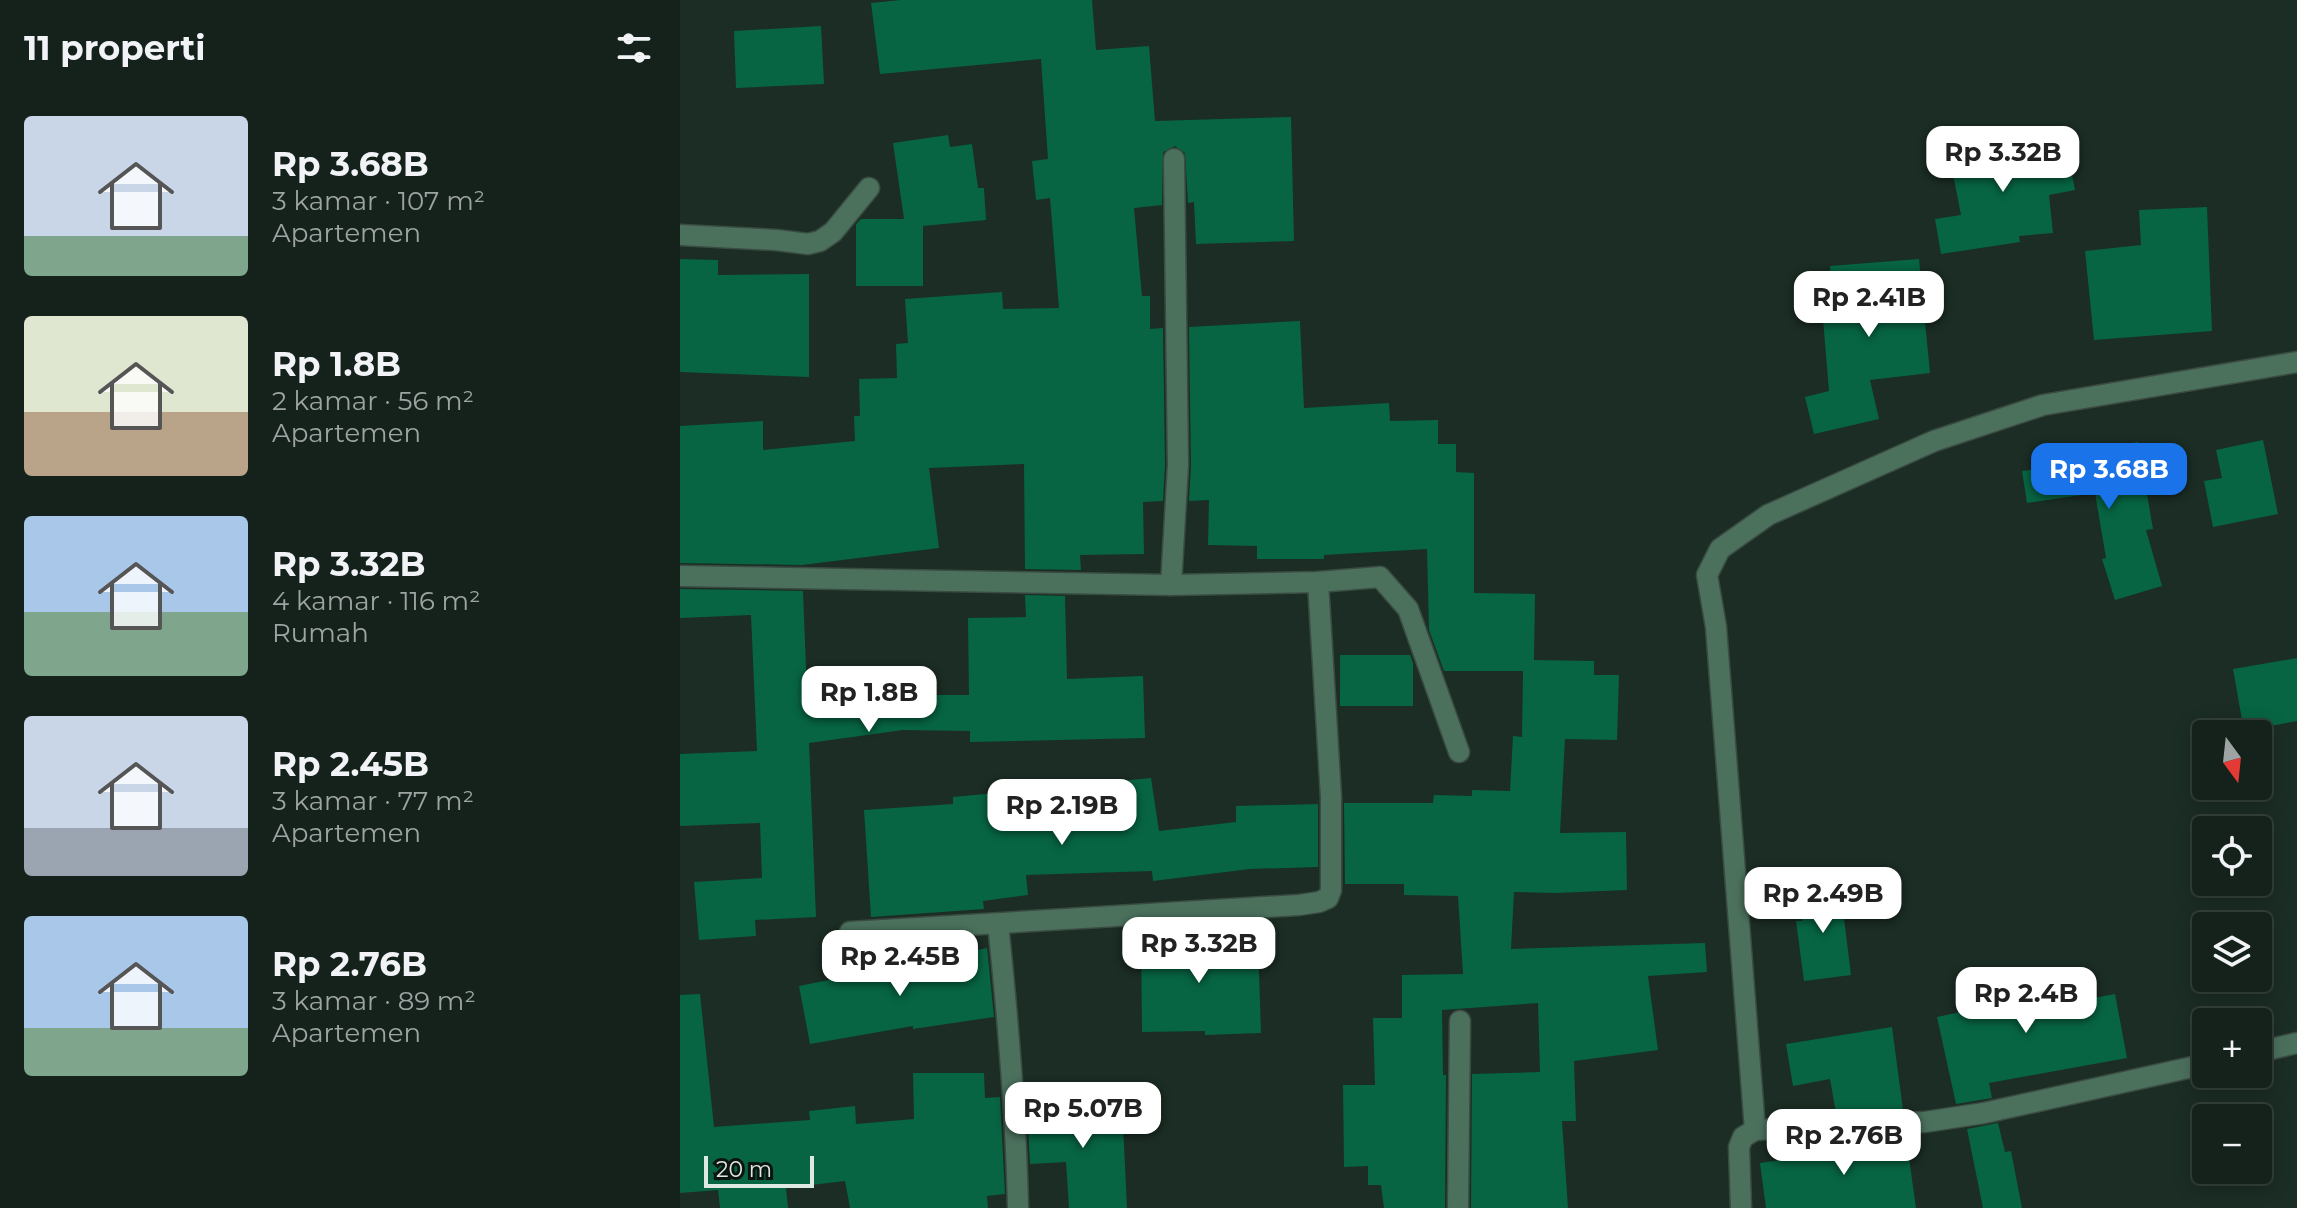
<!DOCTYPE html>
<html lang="id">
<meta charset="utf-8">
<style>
body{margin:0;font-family:Montserrat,sans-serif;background:#1d2a24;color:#f1f3f6;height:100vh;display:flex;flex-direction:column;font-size:30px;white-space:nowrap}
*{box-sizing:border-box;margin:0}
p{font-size:26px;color:#9da4a3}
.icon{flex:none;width:44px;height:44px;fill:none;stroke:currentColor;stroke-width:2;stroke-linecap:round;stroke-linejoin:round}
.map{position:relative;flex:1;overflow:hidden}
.drawer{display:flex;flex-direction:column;background:#14221b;width:680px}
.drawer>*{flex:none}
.needle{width:52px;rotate:165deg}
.tools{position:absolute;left:1512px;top:720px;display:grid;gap:16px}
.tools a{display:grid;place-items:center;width:80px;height:80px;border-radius:8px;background:#14221b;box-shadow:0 4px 20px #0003,0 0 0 2px #333f3a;font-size:40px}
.scale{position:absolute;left:24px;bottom:20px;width:110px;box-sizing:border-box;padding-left:8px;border:4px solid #dde9e2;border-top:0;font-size:22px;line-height:28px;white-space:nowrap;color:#dde9e2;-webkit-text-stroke:6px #0c140f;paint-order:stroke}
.price{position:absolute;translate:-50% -68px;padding:0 18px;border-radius:16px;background:#fff;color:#222;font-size:26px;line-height:52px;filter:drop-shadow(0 2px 4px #0008)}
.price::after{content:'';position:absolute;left:50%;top:48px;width:24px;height:18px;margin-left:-12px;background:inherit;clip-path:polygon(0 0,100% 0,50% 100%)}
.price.active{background:#1a73e8;color:#fff}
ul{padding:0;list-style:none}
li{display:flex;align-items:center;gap:24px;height:200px;padding:0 24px}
li span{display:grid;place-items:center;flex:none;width:224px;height:160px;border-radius:8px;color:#555}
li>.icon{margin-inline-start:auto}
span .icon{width:96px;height:96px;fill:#fffc;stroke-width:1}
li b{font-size:34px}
h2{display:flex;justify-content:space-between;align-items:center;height:96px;padding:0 24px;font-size:34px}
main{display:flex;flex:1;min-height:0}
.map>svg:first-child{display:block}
.building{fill:#076543}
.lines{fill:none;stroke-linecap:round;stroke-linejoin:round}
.street-casing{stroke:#3a4b42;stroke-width:23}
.street{stroke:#4b715d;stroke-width:20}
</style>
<main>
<section class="drawer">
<h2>11 properti<svg class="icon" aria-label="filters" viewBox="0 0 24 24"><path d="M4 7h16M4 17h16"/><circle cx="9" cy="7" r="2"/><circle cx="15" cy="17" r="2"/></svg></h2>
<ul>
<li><span style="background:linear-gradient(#c9d6e8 75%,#7fa58c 0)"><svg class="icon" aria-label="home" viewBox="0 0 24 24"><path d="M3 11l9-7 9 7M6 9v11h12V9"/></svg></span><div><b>Rp 3.68B</b><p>3 kamar · 107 m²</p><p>Apartemen</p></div></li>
<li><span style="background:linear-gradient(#dfe7d0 60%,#b9a48a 0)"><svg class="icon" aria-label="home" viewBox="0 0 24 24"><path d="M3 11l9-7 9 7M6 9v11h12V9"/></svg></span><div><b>Rp 1.8B</b><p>2 kamar · 56 m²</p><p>Apartemen</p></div></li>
<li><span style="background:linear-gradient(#a9c7e8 60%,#7fa58c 0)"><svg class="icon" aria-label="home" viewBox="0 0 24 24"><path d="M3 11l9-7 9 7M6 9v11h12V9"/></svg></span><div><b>Rp 3.32B</b><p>4 kamar · 116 m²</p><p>Rumah</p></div></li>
<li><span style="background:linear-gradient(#c9d6e8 70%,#9aa5b1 0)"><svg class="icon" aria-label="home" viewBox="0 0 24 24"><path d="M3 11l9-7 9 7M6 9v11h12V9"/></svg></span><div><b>Rp 2.45B</b><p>3 kamar · 77 m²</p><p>Apartemen</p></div></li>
<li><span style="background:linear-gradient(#a9c7e8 70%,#7fa58c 0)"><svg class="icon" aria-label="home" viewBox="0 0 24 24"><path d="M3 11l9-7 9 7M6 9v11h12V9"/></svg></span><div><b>Rp 2.76B</b><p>3 kamar · 89 m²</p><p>Apartemen</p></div></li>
</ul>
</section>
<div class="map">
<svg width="1617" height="1208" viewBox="0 0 1617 1208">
<rect width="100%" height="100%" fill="#1b2d24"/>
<g class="building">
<path d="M221,0h191l4,50 53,-4 6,75 136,-4 3,124 -98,3 -2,-42 -6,1 -3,-50 -10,-7 -12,6 -1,53 -28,3 8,88h8v33l13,-1 2,137 -2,36 -20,1 1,52 -64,1 1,15 -56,-1 -1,-105 -95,4 10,80 -137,17 -122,-2v-137l83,-5v29l92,-9 -1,-25h6l-1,-37 38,-1 -1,-34 12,-1 -3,-44 97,-7 1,17 56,-1 -9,-110 -14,2 -4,-39 16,-2 -7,-100 -161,15 -9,-71z"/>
<path d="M141,26l3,58 -88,4 -2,-57z"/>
<path d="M268,135l2,12 22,-3 6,44h6l2,32 -63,6v60h-67v-62l5,-5h43l-11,-76z"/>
<path d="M1295,138l3,16 87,-16 10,52 -26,5 4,38 -34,3 1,6 -79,12 -6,-35 26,-4 -14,-72z"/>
<path d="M1527,207l5,124 -118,9 -9,-89 56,-6 -2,-35z"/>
<path d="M0,259l38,1v15l91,-1v103l-129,-5z"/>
<path d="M1239,259l11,114 -60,7 9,39 -65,15 -9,-37 24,-6 -7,-84 10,-1 -2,-40z"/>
<path d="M620,321l4,87 85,-5 1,18 48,-1v24h18v28l18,1v120l61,1 -1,66 60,1v14h25l-2,65 -52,-1 -5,94 66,-1 1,58 -72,3 -41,-1 -3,57 194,-6 2,29 -59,4 10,74 -84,11 2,60h-14l6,87h-97l1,-134 68,-2 -2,-69 -96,7 1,65h3l-1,133h-61l-3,-23h-13v-19l-24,1 -1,-82h32l-2,-67h29v-43l61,-1 -5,-78 -54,-1v-11h-59l-1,-81h89l1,-8 38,1v-6l38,1 3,-55 9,1 1,-66h-79l-15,-41 -2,-81 -103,6v4h-67v-13l-49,-1 1,-45 -20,1 2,-36 -2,-138z"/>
<path d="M1583,440l15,74 -65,13 -9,-46 18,-3 -6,-28z"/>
<path d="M1458,442l15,87 -7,1 16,56 -47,14 -13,-41 4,-1 -11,-65 -68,10 -5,-32 67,-9 -2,-11z"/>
<path d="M0,589l123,2 4,102 77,-10 2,12h83l-1,-77 58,-1 -1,-22 40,1 2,83 76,-3 2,62 -175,4v-11l-67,-1 -94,13 7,174 -61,3 1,16 -57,4 -5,-58 68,-4 -2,-55 -80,3v-72l77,-3 -6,-136 -71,3z"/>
<path d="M660,655h70l3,8v43h-73z"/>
<path d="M1617,658v63l-53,10 -11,-62z"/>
<path d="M471,778l8,53 77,-9v-16l82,-2v63l-68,2 -97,12 -1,-10 -126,4 2,20 -45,6 1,8 -113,8 -7,-107 89,-6v-7l43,-4 2,14 113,-3 -3,-22z"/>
<path d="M1160,886l11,89 -47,6 -8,-60h6l-3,-30z"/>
<path d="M461,931h59v13l58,-3 3,92 -56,2v-4l-63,1z"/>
<path d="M307,948l7,69 -81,12v-3l-103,18 -11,-58z"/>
<path d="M1369,971l6,34 60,-11 12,64 -138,25 3,15 -36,6 -19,-87 42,-9 -4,-24z"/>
<path d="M20,994l14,133 96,-7 -1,-9 46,-5 1,18 58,-5 -1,-46h71l1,25 15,-1 5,97 -18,2 1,12h-138l-5,-27 -59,7 2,20h-68l-2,-18 -38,3v-198z"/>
<path d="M1212,1027l11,83 -67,3 -6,-34 -37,7 -7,-42z"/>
<path d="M442,1102l5,106h-58l-3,-46 -36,2 -3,-57z"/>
<path d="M1318,1123l7,29 6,-1 11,57h-39l-16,-79z"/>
<path d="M1226,1136l10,72h-150l-6,-45 83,-12 -2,-12z"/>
</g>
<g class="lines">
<g class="street-casing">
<g id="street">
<path d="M0,235l96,5 32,4 12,-3 13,-9 36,-44"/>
<path d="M0,576l491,9 147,-3 62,-5 28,32 51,143"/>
<path d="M491,585l7,-120 -4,-306"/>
<path d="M318,924c10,95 18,189 20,284"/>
<path d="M170,932l449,-27 20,-3 9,-4 3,-8v-93l-13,-215"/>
<path d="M1578,1052l39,-9"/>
<path d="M1075,1130l-39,-503 -9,-52 13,-26 48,-34 166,-74 109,-36 254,-43"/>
<path d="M778,1208l2,-187"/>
<path d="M1061,1208l-2,-61 4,-10 12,-7 170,-8 59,-9 222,-49"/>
</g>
</g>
<use href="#street" class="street"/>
</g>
</svg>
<div class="tools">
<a><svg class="needle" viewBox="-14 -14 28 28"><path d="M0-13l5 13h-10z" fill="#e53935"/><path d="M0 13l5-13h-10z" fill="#9da4a3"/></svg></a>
<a><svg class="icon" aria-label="locate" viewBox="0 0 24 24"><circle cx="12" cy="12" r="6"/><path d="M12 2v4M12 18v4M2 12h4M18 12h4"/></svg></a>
<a><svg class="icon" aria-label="layers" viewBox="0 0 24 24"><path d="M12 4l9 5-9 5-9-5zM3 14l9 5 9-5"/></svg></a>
<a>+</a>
<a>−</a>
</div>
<div class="scale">20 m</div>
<b class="price" style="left:1323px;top:194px">Rp 3.32B</b>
<b class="price" style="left:1189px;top:339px">Rp 2.41B</b>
<b class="price active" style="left:1429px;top:511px">Rp 3.68B</b>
<b class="price" style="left:189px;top:734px">Rp 1.8B</b>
<b class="price" style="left:382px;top:847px">Rp 2.19B</b>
<b class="price" style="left:1143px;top:935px">Rp 2.49B</b>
<b class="price" style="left:519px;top:985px">Rp 3.32B</b>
<b class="price" style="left:220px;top:998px">Rp 2.45B</b>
<b class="price" style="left:1346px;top:1035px">Rp 2.4B</b>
<b class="price" style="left:403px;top:1150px">Rp 5.07B</b>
<b class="price" style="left:1164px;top:1177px">Rp 2.76B</b>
</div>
</main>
